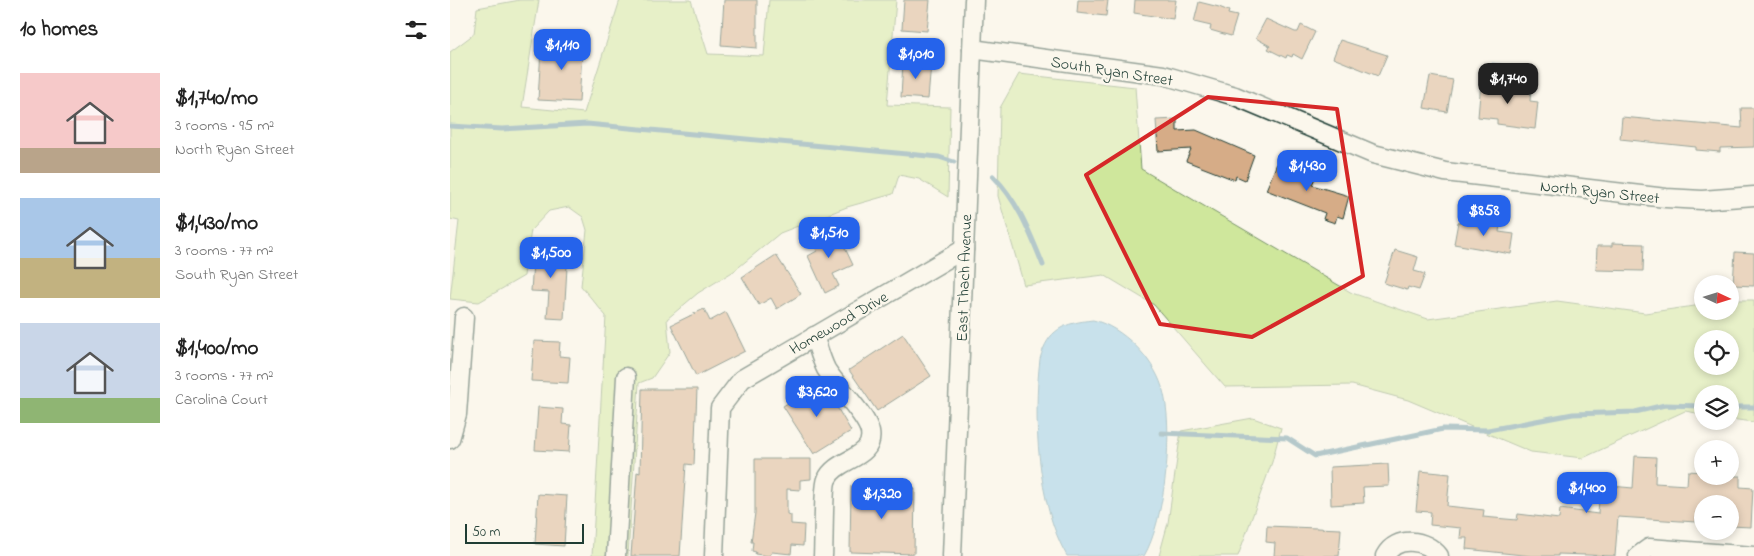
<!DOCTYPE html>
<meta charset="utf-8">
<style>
body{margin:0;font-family:"Indie Flower",sans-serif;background:#f2f2f2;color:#222;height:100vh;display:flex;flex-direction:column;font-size:19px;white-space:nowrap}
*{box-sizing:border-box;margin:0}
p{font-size:16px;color:#767676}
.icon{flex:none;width:28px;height:28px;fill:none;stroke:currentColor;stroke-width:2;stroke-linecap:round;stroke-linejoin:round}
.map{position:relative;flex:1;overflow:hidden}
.panel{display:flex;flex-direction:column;background:#fff;width:450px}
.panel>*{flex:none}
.needle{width:32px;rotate:94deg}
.buttons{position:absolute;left:1244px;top:275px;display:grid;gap:10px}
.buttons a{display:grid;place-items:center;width:45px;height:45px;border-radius:50%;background:#fff;box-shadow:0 2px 8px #0003;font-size:25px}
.scale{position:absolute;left:15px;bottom:12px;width:119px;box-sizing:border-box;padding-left:5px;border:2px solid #1f3d34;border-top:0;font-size:14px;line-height:18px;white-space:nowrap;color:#1f3d34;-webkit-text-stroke:4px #fbf7ec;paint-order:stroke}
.price{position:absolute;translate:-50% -42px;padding:0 11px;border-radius:10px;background:#2563eb;color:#fff;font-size:16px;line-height:32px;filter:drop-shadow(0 1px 2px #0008)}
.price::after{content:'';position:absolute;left:50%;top:30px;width:15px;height:11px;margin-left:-8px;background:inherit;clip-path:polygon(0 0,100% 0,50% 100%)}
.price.current{background:#222;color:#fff}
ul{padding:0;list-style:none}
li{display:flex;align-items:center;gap:15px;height:125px;padding:0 20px}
li span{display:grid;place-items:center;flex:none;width:140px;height:100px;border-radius:0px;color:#555}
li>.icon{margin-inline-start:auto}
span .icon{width:60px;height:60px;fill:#fffc;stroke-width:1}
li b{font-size:21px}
h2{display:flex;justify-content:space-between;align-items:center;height:60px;padding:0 20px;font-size:21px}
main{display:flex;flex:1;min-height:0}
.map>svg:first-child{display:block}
.green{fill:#cfe79c;stroke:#779268;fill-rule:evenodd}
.water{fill:#89c6e9;stroke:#5f8fa1}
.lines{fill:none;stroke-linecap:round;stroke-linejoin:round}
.stream{stroke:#5f8fa1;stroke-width:5}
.building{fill:#d6ac87;stroke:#1f3d34}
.minor-casing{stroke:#1f3d34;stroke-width:21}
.minor{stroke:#fbf7ec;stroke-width:18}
.marked{fill:none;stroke:#d62828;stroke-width:4;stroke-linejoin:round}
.labels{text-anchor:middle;stroke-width:4.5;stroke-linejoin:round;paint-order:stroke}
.street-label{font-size:16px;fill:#1f3d34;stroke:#fbf7ec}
</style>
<main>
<section class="panel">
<h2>10 homes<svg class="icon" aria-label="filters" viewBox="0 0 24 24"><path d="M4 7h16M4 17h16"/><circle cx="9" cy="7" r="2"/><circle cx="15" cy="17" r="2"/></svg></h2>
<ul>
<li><span style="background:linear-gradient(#f6c9c9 75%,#b9a48a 0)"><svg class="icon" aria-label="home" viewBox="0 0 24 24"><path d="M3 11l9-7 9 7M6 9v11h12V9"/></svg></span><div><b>$1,740/mo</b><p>3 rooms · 95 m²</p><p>North Ryan Street</p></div></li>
<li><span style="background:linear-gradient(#a9c7e8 60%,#c2b280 0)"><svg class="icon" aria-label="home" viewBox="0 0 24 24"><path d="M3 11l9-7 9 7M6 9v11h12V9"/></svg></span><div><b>$1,430/mo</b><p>3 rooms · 77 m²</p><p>South Ryan Street</p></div></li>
<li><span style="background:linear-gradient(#c9d6e8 75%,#8fb573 0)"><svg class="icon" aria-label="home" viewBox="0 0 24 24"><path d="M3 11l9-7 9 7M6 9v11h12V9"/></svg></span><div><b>$1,400/mo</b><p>3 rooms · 77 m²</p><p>Carolina Court</p></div></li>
</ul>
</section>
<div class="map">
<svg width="1304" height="556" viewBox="0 0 1304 556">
<rect width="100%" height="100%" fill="#fbf7ec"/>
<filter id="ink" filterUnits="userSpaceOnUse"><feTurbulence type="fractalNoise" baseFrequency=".02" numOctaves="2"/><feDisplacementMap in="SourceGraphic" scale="10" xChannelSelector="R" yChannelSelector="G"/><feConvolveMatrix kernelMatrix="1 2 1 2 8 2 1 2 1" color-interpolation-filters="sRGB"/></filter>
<g filter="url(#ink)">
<g class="green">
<path d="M70,0h19l-17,107 62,6 36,-113h71l17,54 56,2 5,-56h127l-9,105 63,2 -2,90 -29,-18 -20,-4 -6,19 -46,13 -67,26 -46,38 -36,22 -31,26 3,33 -18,26 -13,5 -11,173h-36l14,-240 -25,-30 6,-56 -4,-13 -14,-10 -20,4 -18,19 -7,46 -45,26 -29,-3 9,-78 -9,-2v-167l24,-18 3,-26z"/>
<path d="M569,74l116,13 6,82 211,124 76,26 129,-18 88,12 57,-8v6h28v-11h24v122l-24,-3v-25h-28v20l-17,-3 -102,47 -52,-6 -123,-52 -56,-15 -127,2 -71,-82 -50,-30 -80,10 -26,-89 2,-88zM1252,339h28v27h-28z"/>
<path d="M803,418l28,10 -9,34 -34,94h-79l9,-33 13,-92z"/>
</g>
<g class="water">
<path d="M1042,63l26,3 2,9h-4v4l-26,-3z"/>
<path d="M643,320c29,7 60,38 69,67 13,39 3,134 -18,169h-77c-30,-51 -34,-139 -27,-197 8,-30 24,-36 53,-39z"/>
</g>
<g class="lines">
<g class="stream">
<path d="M0,126l52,3 85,-5 352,33 15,5"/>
<path d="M543,176c25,25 37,57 50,89"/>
<path d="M1280,407h24"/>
<path d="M711,433l126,5 28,18 128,-27 45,1 85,-16 62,-2 30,-7 37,1"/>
</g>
</g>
<g class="building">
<path d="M274,0h33v48l-36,-3z"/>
<path d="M454,0h26l-3,31 -25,-2z"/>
<path d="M628,0h30l-2,16 -29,-3z"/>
<path d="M685,0h41l-3,19 -39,-6z"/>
<path d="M749,2l20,5 10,4 -1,3 9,2 -6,20 -21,-6 1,-4 -17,-4z"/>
<path d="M816,19l29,13h3l3,-7 14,7 -13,27 -9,-5 -1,3 -5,-2 -1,3 -18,-9 2,-3 -11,-6 -3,-2z"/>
<path d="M108,35l25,1 -4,66 -41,-2 3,-51 15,1z"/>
<path d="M890,40l47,15 -9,21 -45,-18z"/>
<path d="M453,62l28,2 -3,35 -27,-2z"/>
<path d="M980,76l23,4 -6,32 -23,-4z"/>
<path d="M1031,82l50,6 -1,13 8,1 -3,27 -38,-5v-5l-19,-2z"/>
<path d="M1291,108h13v39l-34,1v4l-24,-2v-3l-76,-8 2,-22 120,11z"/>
<path d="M727,119v12l19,-1 58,25 -9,25 -9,-4 -1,4 -49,-19 5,-12 -33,2 -2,-31z"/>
<path d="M828,161l37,17 -3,7 37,11 -6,22 -6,-2 -2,7 -12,-4 2,-6 -59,-23z"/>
<path d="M1008,222l21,3 1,-3 20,3 -1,7 15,2 -3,20 -57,-10z"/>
<path d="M386,229l17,36 -20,9 6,12 -14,7 -17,-37 9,-5 -5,-11z"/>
<path d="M1162,243l32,1 -1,27 -47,-1 1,-24h15z"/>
<path d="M84,248l34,2 -4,69 -17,-1 2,-26 -18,-1z"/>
<path d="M945,250l23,7 -4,14 11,3 -6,16 -11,-3 -1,3 -23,-7z"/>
<path d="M1285,252l19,1v33l-21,-1z"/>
<path d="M326,255l25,39 -24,15 -6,-11 -12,7 -17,-28z"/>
<path d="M254,309l6,12 16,-9 19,39 -49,25 -25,-51z"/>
<path d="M453,334l28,42 -54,35 -28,-41z"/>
<path d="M84,341l26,1 -1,14 11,1 -2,26 -37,-2z"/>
<path d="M372,382l29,49 -37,23 -31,-48z"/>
<path d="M192,389h55l-3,76 -8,-1 -6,92h-49l6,-84 3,1z"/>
<path d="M88,407l25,2 -1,15 9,1 -2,27 -34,-2z"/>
<path d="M1185,456l21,1 -1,26 32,2 1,-14 14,1v4h38v11l13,1 -2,39 -21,-1v-22h-28v9l-6,-1v10l-78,-5 -3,39 -57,-2v2h-26l-66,-7 1,-11h-7l1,-10 -31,-3 1,-13 -15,-1 4,-40 30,3 -3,32 37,4 -1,7 34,3 1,-6 41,5 1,-10 38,5 2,-29 33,3z"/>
<path d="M305,459h56v20l-11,1v10l-13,-1v25l4,1v9l13,1 -1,21 -11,-1 -1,9 -19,-2 -3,4 -14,-2 1,-2 -4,-1 1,-9h-2l4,-29z"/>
<path d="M938,464l1,22 -26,1 1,16 -33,2 -1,-38z"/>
<path d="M401,486l64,2 -1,66 -64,-2z"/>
<path d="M88,494l29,2 -3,50 -29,-2z"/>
<path d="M817,526l74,3 -2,27h-65l1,-13 -9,-1z"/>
</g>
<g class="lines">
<g class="minor-casing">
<g id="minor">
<path d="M522,49l191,26 72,21 138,58 72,18 221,26 36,2 52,-4"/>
<path d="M364,336c4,11 7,23 12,33 10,17 41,46 44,63 5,27 -34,26 -43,47 -4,8 -3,64 -4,77"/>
<path d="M0,439l7,-25 7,-97"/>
<path d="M166,556l10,-179"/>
<path d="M264,556l6,-148 22,-29 222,-130"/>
<path d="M502,556l22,-556"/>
<path d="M935,556c11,-21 41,-17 54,0"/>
<path d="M1188,556l11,-8 105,8"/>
</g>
</g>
<use href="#minor" class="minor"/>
</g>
</g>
<path d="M0 0H1304V556H0ZM758,97l129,12 26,167 -111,61 -92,-13 -74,-149z" fill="#fbf7ec" fill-opacity=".55" fill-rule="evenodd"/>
<path class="marked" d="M758,97l129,12 26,167 -111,61 -92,-13 -74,-149z"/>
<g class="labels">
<g class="street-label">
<text transform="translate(662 70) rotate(9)" y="6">South Ryan Street</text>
<text transform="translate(1150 191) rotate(6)" y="6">North Ryan Street</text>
<text transform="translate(513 278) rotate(-88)" y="6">East Thach Avenue</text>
<text transform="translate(388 322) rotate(-30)" y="6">Homewood Drive</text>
</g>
</g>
</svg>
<div class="buttons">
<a><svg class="needle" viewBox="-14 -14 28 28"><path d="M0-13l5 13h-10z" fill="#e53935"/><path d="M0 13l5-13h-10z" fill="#767676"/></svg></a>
<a><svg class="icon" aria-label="locate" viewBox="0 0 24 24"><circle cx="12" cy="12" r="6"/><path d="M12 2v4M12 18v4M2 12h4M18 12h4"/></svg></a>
<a><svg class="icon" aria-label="layers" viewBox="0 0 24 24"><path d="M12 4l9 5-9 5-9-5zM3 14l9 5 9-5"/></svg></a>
<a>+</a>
<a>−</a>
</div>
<div class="scale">50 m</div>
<b class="price" style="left:112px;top:71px">$1,110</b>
<b class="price" style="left:466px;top:80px">$1,010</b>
<b class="price current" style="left:1058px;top:105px">$1,740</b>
<b class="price" style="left:857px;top:192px">$1,430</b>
<b class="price" style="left:1034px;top:237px">$858</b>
<b class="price" style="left:379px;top:259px">$1,510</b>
<b class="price" style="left:101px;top:279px">$1,500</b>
<b class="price" style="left:367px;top:418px">$3,620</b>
<b class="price" style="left:1137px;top:514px">$1,400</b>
<b class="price" style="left:432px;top:520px">$1,320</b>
</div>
</main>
